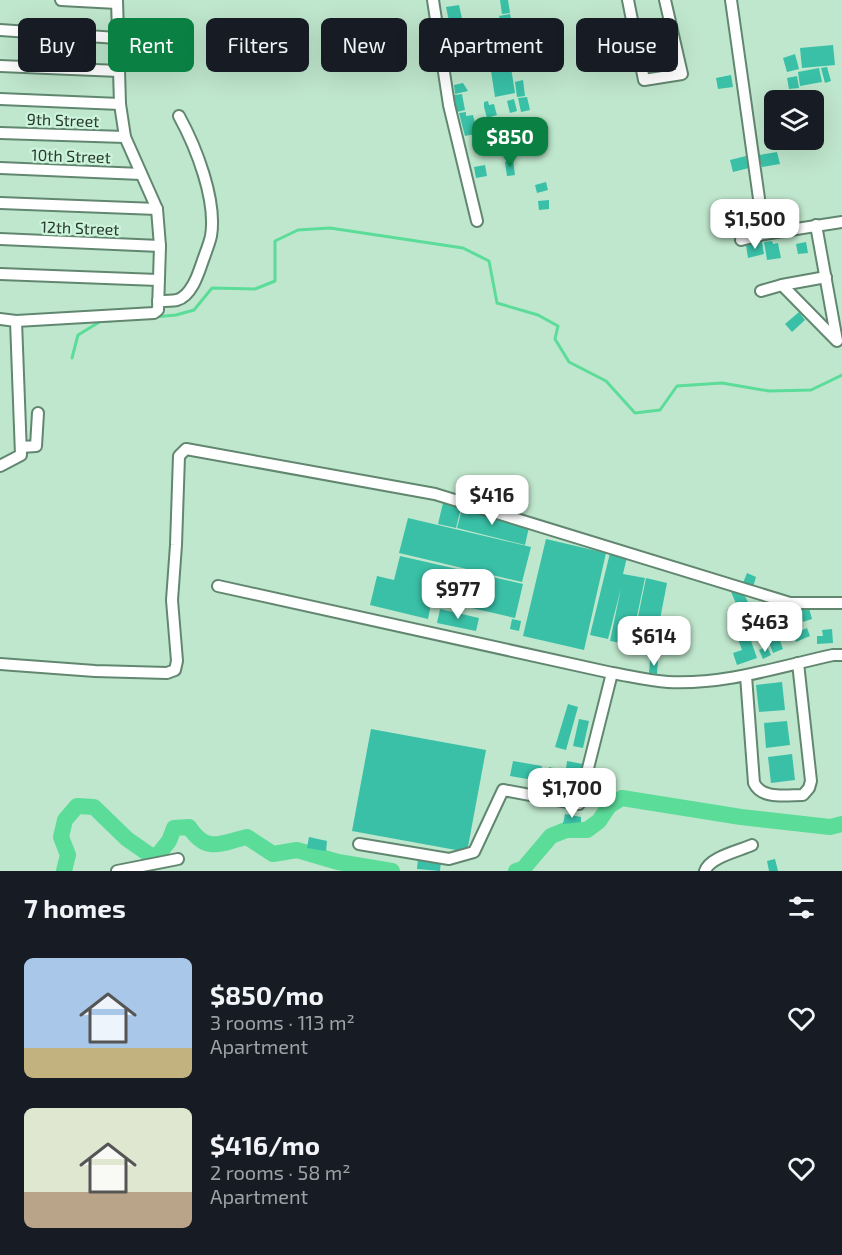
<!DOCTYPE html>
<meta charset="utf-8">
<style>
body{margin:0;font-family:"Exo 2",sans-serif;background:#242831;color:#f1f3f6;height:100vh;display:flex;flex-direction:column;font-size:22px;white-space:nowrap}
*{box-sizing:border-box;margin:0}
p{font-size:20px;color:#9ea1a6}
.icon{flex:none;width:33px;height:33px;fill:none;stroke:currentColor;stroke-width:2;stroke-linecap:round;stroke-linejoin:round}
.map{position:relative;height:871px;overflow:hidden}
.side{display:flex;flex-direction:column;background:#171b24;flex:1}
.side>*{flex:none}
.banner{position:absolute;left:18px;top:18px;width:807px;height:54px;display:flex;gap:12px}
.buttons{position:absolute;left:764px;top:90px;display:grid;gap:12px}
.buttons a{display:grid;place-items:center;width:60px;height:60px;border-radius:9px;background:#171b24;box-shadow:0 6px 24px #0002;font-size:30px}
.price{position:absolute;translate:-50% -51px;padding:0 14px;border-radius:12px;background:#fff;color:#222;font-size:20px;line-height:39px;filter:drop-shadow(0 2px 3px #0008)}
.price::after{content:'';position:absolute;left:50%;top:36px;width:18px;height:14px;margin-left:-9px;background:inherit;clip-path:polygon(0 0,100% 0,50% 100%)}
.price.selected{background:#0b8043;color:#fff}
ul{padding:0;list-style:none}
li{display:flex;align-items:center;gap:18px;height:150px;padding:0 24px}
li span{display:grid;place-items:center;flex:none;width:168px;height:120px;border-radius:9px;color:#555}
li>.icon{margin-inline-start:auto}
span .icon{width:72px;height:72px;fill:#fffc;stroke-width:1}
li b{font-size:26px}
h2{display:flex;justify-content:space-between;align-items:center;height:72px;padding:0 24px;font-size:26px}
.tag{padding:0 21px;border-radius:9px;background:#171b24;box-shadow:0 6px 24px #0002;font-size:21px;line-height:54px}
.tag.selected{background:#0b8043;color:#fff}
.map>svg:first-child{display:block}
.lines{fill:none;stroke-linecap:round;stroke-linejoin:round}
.stream{stroke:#5bdc99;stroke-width:3}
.river{stroke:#5bdc99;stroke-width:16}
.building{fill:#39c0a7}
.minor-casing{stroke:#628770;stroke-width:14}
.minor{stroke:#fff;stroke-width:10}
.labels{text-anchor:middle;stroke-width:4.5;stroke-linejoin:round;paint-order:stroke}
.street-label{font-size:16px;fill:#29392f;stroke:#ccf4da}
</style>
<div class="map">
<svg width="842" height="871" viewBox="0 0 842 871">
<rect width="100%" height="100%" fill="#bfe7cd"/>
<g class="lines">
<g class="stream">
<path d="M154,317l22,-2 18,-5 18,-22 43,1 20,-8v-40l23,-11 32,-2 133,20 26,13 8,42 41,12 20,11 -3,13 14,23 37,19 29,32 25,-3 17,-24 45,-3 47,8 42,-1 31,-15"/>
<path d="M72,358l6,-23 23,-14h10"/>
</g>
<g class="river">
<path d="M64,871l4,-16 -7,-18 4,-17 12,-14 17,1 33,32 23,16 7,1 12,-15 5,-13 15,-1c18,27 31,16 58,10l26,17 24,-4 41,12 54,9"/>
<path d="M516,871l7,-2 28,-33 15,-6h21l12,-9 10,-15 13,-8 119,19 89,10 12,-3"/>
</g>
</g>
<g class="building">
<path d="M500,0h8l2,13 -8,1z"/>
<path d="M459,5l4,18 -13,3 -4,-19z"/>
<path d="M510,14l4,18 -11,2 -4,-18z"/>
<path d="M475,33l5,24 -6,1 -5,-16 4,18 -10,2 -4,-22 10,-2 -1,-4z"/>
<path d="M833,45l2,20 -33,3 -2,-20z"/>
<path d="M795,54l4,15 -12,3 -4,-14z"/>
<path d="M509,55l6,38 -20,4 -6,-39z"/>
<path d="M469,63l1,5 -19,2 -1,-5z"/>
<path d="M827,67l4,14 -6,2 -4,-15z"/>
<path d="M819,68l3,14 -22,4 -2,-14z"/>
<path d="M731,75l2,12 -15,2 -2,-11z"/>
<path d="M797,76l2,12 -10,1 -2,-11z"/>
<path d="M523,80l2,16 -8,1 -2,-15z"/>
<path d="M463,83l5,8 -13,3 -1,-9z"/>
<path d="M462,94l3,16 -8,2 -3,-17z"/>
<path d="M527,97l3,13 -9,2 -3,-14z"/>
<path d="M514,99l3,12 -7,2 -3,-12z"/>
<path d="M488,101l1,4 5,-1 2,8h-3h3l1,3 -10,3 -3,-11v-5z"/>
<path d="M466,112v4l7,-1 2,8 3,-1 1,12 3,-1 2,9 -7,2 -2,-10 -10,2 -6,-23z"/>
<path d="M777,152l3,12 -18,3 -3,-12z"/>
<path d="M746,156l3,12 -16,4 -3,-12z"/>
<path d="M513,160l2,15 -8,1 -2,-14z"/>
<path d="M485,165l2,11 -11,2 -2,-11z"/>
<path d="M546,182l2,8 -11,3 -2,-8z"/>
<path d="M549,200v9l-10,1 -1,-9z"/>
<path d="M772,241l1,3 5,-1 3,15 -14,2 -3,-18z"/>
<path d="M762,242l2,12 -16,4 -2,-13z"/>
<path d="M806,242l2,11 -10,1 -2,-10z"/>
<path d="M799,312l6,8 -13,12 -7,-8z"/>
<path d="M444,499l18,5 -6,24 -18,-4z"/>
<path d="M463,505l66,22 -4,18 -68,-17z"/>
<path d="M408,518l123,29 -9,35 -123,-29z"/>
<path d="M546,539l60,14 -22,97 -61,-14z"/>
<path d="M610,553l17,4 -4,17 22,4 -14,67 -21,-4 11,-53 -13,51 -18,-4z"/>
<path d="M400,556l123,28 -8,34 -83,-19 -4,20 -58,-14 7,-29 17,4z"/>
<path d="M747,573l9,4 -3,10 -10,-4z"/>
<path d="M646,578l21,5 -13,67 -22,-4z"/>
<path d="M729,587l14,5 8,16 -11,5z"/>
<path d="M809,608l3,11 -9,3 -3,-12z"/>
<path d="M440,609l39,9 -3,13 -39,-8z"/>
<path d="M752,609l10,25 -9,4 -10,-26z"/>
<path d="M799,615l3,9 -10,3 -3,-9z"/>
<path d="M743,618l14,40 -20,7 -4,-12 9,-3 -10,-28z"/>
<path d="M512,619l9,2 -2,10 -9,-2z"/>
<path d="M771,622l5,13 -8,3 -5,-13z"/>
<path d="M807,628l3,8 -14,6 -3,-8z"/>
<path d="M832,629l1,14 -16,1v-8h6l-1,-6z"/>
<path d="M779,638l4,11 -10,4 -4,-11z"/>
<path d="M767,646l4,9 -8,4 -4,-9z"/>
<path d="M650,660h8l-1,14 -8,-1z"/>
<path d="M782,682l3,28 -26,2 -3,-27z"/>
<path d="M568,704l10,3 -12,43 -11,-3z"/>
<path d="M579,719l10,2 -6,27 -10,-2z"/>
<path d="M787,721l3,24 -24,3 -2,-25z"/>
<path d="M371,729l115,21 -19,102 -115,-21z"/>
<path d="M792,754l3,26 -24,3 -3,-26z"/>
<path d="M513,761l29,5 -3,15 -29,-5z"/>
<path d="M567,761l16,3 -2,8 -15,-3z"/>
<path d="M549,767l18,4 -2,9 -18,-3z"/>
<path d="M565,814l16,3v5l-18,2z"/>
<path d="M309,837l18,4 -1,10 -19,-3z"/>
<path d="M418,858l23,3 -1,10 -23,-2z"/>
<path d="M775,859l3,12h-9l-2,-10z"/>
</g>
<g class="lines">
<g class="minor-casing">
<g id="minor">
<path d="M61,0l56,3"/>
<path d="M433,0l16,105 28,116"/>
<path d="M628,0l16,80 38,-6 -17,-74"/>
<path d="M731,0l33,234"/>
<path d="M0,30l117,8"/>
<path d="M439,37l54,-10"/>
<path d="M0,66l119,5"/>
<path d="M0,99l120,5"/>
<path d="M0,133l125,4"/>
<path d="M0,168l141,6"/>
<path d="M0,203l157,6"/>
<path d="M0,239l160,7"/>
<path d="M741,240l23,-6 78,-12"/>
<path d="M0,274l158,6"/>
<path d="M782,285l55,56 -21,-116"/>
<path d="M761,291l21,-6 44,-8"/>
<path d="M158,301c6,0 13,0 19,-1 14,-4 21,-25 25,-37 3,-9 7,-18 9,-27 6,-36 -15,-89 -32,-120"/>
<path d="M0,319l16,2 5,134 -21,11"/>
<path d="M16,321l138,-8 4,-3 2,-64 -3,-37 -32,-72 -5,-33 -3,-104"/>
<path d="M21,447l15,-1 2,-33"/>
<path d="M218,586l394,87c18,3 37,8 56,9 56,3 110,-15 165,-27h9"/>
<path d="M0,664l95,7 72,2 8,-3 2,-9 -5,-61 4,-55 3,-89 7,-7 249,45 355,109h52"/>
<path d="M746,676l8,107c8,17 33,12 49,12l6,-7 2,-7 -13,-118"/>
<path d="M359,844l90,15 25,-7 29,-62 76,14 33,-131"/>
<path d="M117,871l61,-12"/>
<path d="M705,871c5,-14 34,-20 47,-26"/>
</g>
</g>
<use href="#minor" class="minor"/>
</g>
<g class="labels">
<g class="street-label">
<text transform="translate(63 120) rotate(2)" y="6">9th Street</text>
<text transform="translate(71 156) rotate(2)" y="6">10th Street</text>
<text transform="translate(80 228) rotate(2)" y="6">12th Street</text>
</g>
</g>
</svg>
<div class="buttons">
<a><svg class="icon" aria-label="layers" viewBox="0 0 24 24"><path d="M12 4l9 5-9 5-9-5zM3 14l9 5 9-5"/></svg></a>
</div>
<b class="price selected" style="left:510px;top:168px">$850</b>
<b class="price" style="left:755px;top:250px">$1,500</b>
<b class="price" style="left:492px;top:526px">$416</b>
<b class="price" style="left:458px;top:620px">$977</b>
<b class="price" style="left:765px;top:653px">$463</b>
<b class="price" style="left:654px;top:667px">$614</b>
<b class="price" style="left:572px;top:819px">$1,700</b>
<div class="banner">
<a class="tag">Buy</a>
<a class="tag selected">Rent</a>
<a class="tag">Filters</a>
<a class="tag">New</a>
<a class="tag">Apartment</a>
<a class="tag">House</a>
</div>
</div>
<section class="side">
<h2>7 homes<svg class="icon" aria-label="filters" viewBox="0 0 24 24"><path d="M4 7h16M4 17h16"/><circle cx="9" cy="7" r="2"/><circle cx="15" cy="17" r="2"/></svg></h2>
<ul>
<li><span style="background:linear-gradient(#a9c7e8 75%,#c2b280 0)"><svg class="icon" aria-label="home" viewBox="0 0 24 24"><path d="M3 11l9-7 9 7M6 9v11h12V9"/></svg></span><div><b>$850/mo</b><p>3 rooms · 113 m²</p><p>Apartment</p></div><svg class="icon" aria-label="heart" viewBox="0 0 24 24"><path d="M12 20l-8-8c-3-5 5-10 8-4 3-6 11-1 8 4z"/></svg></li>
<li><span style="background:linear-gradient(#dfe7d0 70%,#b9a48a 0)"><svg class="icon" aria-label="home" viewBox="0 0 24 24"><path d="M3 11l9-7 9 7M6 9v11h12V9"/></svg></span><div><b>$416/mo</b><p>2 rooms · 58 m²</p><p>Apartment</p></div><svg class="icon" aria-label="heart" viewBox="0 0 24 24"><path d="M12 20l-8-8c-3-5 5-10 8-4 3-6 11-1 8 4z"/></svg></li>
</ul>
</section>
